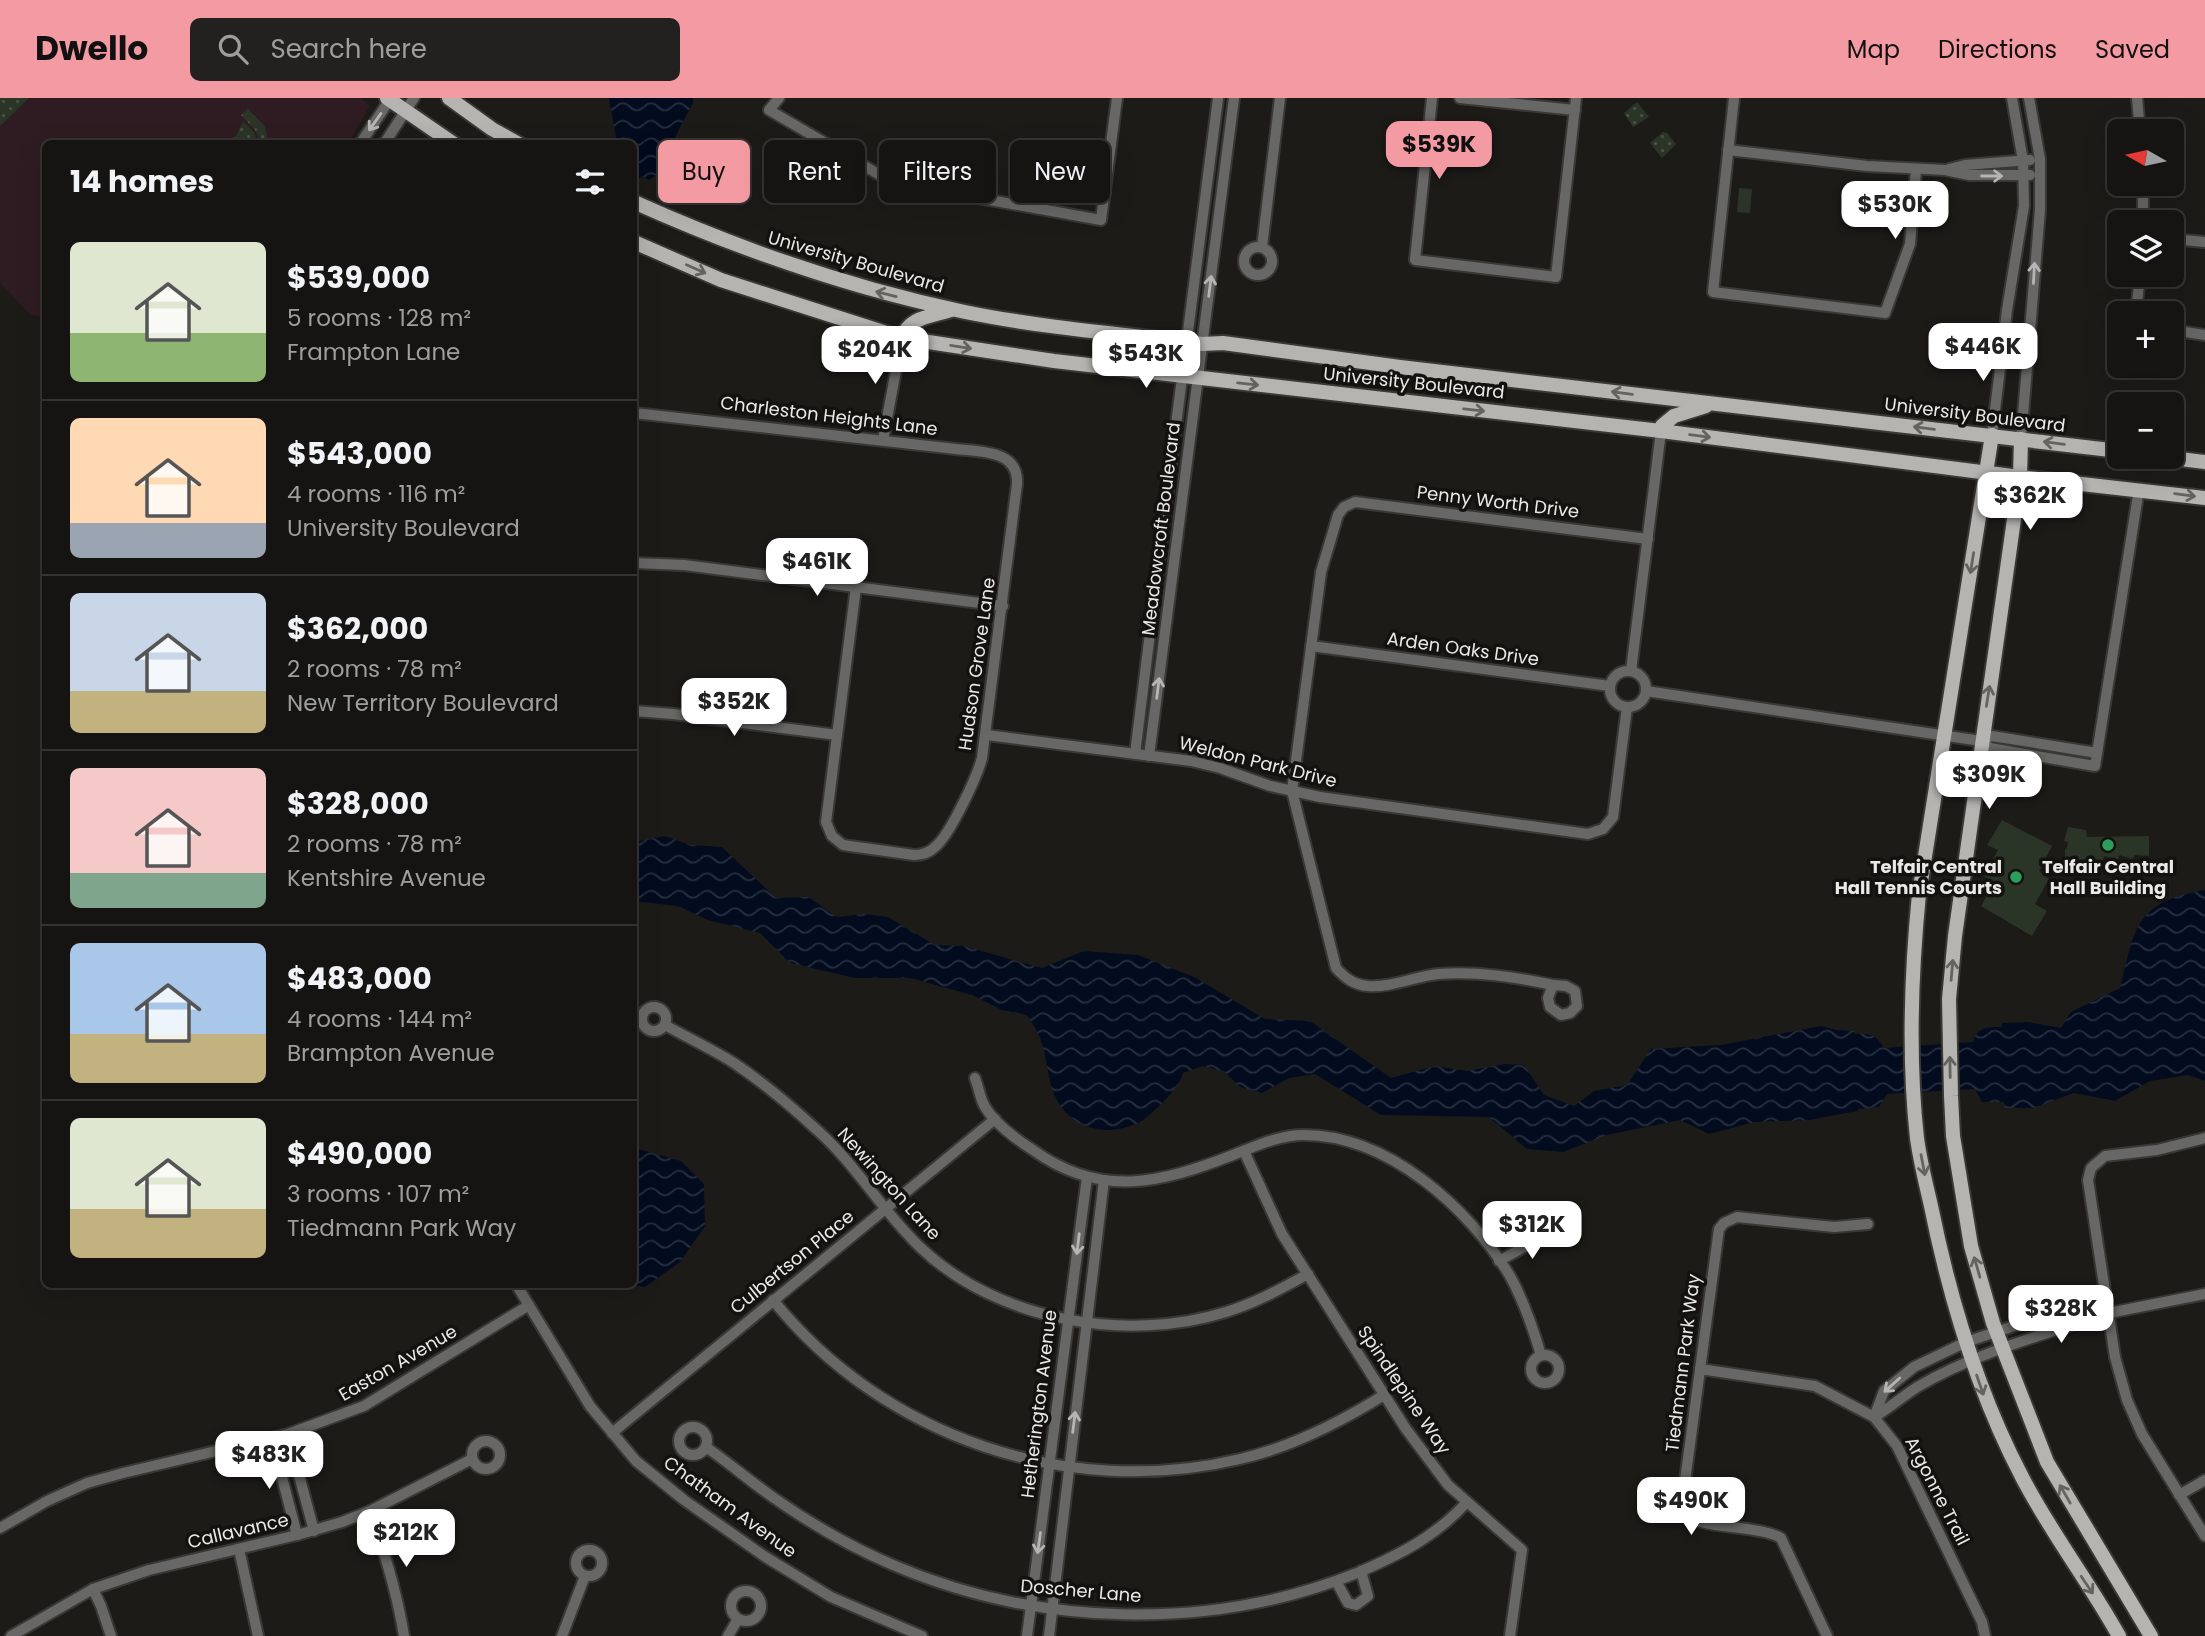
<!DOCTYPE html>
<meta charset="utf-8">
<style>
body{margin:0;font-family:Poppins,sans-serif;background:#222120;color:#f1f3f6;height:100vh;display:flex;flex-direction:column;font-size:26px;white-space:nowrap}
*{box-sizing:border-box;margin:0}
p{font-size:23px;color:#9d9e9f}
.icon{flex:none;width:38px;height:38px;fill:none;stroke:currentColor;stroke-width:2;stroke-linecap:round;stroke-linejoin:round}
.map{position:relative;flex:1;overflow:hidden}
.details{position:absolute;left:42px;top:42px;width:595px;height:1148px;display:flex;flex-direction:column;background:#151412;border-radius:10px;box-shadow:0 7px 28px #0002,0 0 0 2px #343332}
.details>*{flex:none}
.top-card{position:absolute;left:658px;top:42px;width:665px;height:63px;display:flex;gap:14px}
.needle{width:46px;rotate:279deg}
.tools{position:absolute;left:2107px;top:21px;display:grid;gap:14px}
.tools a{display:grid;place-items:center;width:77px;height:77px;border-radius:10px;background:#151412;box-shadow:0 7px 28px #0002,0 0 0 2px #343332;font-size:35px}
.price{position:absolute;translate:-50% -60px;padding:0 16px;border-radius:14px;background:#fff;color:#222;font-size:23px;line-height:46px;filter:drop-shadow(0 2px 4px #0008)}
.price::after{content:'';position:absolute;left:50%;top:42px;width:21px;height:16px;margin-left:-10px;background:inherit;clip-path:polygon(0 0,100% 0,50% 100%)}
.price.current{background:#f49aa2;color:#111}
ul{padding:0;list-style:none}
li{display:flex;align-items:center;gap:21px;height:175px;padding:0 28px}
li+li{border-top:2px solid #343332}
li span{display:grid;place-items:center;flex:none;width:196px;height:140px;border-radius:10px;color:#555}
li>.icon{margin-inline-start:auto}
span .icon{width:84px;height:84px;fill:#fffc;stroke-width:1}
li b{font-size:30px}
h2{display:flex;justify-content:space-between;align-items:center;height:84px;padding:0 28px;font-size:30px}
.pill{padding:0 24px;border-radius:10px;background:#151412;box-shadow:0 7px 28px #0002,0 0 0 2px #343332;font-size:24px;line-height:63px}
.pill.current{background:#f49aa2;color:#111}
header{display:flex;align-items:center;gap:42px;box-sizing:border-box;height:98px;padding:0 35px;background:#f49aa2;color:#111}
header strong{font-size:33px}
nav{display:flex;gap:38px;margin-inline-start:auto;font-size:24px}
.search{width:490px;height:63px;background:#222120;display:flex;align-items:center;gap:18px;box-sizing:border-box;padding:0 24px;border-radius:10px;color:#9d9e9f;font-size:26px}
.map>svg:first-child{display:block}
.education{fill:#2e1c22}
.green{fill:url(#green-dots)}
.pitch{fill:#2a3527}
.water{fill:url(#water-waves)}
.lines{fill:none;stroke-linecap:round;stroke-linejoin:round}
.minor-casing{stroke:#393835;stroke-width:14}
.major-casing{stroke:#393835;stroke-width:18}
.minor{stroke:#676765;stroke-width:10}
.major{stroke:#b5b4b1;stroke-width:14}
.oneway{stroke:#b6b5b3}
.oneway2{stroke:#646360}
.leisure-dot{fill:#2e9e5b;stroke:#13120f;stroke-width:2.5}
.labels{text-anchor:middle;stroke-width:7;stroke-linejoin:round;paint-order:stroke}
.street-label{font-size:18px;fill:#eae9e7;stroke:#13120f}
.poi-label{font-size:18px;font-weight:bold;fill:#eae9e7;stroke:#13120f;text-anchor:end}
</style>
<header>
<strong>Dwello</strong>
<div class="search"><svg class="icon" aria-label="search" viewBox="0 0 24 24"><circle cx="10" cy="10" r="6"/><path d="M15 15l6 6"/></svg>Search here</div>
<nav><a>Map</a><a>Directions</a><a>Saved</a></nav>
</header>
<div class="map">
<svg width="2205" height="1538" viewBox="0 0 2205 1538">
<defs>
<pattern id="green-dots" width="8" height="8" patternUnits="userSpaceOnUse" patternTransform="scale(1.75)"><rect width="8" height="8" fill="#2a3527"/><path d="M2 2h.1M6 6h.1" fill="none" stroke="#495246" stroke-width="1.8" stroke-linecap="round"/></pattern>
<pattern id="water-waves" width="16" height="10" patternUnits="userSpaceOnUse" patternTransform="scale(1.75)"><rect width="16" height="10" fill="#020c1e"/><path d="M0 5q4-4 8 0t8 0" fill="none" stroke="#272f3f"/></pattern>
</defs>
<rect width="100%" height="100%" fill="#1c1b18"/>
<path class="education" d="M0,0h361l9,8 -22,37 -302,1 -1,173 -14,-2 -31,-32z"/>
<g class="green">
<path d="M0,0h29l-29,28z"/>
<path d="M1637,4l12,15 -16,10 -9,-14z"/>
<path d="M248,11l17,18 4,16h-8l-6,-13 -14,-15z"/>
<path d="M243,23l11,11 4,11h-37l15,-6z"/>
<path d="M1663,34l4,1 9,11 -14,14 -12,-15z"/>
</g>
<g class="pitch">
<path d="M1739,90l13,1 -2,24 -13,-1z"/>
<path d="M2002,722l50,26 -13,25 10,8 -14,25 12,7 -15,25 -51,-30 13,-23 -10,-7 14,-26 -11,-5z"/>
<path d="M2068,729l18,3 1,7 62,-1v20l-14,-1 -3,4 -13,-4 -1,5 -14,-4 -3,11 -36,-6v-12l2,-1 1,-6 -4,-1z"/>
</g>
<g class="water">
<path d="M609,0h84v5c-6,12 -13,23 -18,35 -7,18 -8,31 -26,42l-8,-4 -7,15v-47l-17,-1z"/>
<path d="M665,738l25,9 32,2 54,51 32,-1 29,20 27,-3 24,3 47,28 29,1 78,22 42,-17 54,4 56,22 71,42 45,2 81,57 44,-12 32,5 38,-7 19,1 20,30 30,11 20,-15 33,-6 24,-36 70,-4 100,-19 15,4 18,1 1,3c14,-1 22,1 29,14l89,-6c4,-15 15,-15 29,-15v-4l26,-1 33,6 10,-16 49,-24c16,-62 14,-85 85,-98v191l-17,-6 -38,6 -35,20 -41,-8 -41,15h-28l-1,-6h-22l-7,-13 -88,5 -8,13 -21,2 -1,2 -47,9 -56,2 -45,12 -29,-14 -73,15 -44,17 -36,-3 -38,-32 -108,-2 -66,-41 -26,4 -27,15 -22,-6 -15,-15 -22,-6 -20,7c-4,15 -32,44 -47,51 -31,13 -66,5 -81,-28 -8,-18 -8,-40 -15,-58 -3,-8 -9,-16 -13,-23l-25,-5 -30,-15 -62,-17h-55l-65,-15 -30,-30 -52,-13 -31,-14 -43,-5v-59z"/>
<path d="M634,1046l4,5 43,12 23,23 1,42 -25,36 -35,25 -13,-2z"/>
</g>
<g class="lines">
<g class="minor-casing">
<g id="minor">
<path d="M779,0l-10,12 116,68 16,6 200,36 16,-122"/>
<path d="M1432,0l-17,162 141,17 20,-179"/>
<path d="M1460,0l115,12"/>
<path d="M1734,0l-21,194 172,21 25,-69 6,-74"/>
<path d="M2137,0l3,33"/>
<path d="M360,46l31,-46"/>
<path d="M384,46l30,-46"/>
<path d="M1728,52l139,16 78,4 24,5h61"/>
<path d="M1949,71l16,-4 65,-5"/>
<path d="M2143,124v-38"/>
<path d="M2172,141l33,3"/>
<circle cx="1258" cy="163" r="14"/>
<path d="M1262,149l18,-149"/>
<path d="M2136,215l4,-38"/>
<path d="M2172,232l33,5"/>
<path d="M634,315l322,36c25,3 63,1 61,35l-35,274c-5,19 -32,77 -47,89 -6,6 -13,8 -21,8l-71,-10 -11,-9 -6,-14 30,-235"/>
<path d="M1992,337l15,-125 17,-104 -1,-45 -11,-63"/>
<path d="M2021,341l19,-229v-51l-11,-61"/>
<path d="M883,342l19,-102"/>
<path d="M634,465l50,2 319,41"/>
<path d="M1311,548l299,40"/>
<path d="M1631,573l30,-240"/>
<circle cx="1628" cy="591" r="18"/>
<path d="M1646,593l335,50 9,7 105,18 44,-277"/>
<path d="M634,613l39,3 164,21"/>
<path d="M987,637l204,26 29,7 50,18 50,11 268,37 15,-5 10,-12 14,-110"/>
<path d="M1981,643l11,-5 105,17"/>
<path d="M1135,656c27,-219 54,-437 83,-656"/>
<path d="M1149,658l85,-658"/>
<path d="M1553,887c-38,-8 -76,-14 -115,-11 -22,2 -47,14 -70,12 -14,-1 -23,-8 -32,-18l-44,-177 29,-219 17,-57 6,-8 11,-5 293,37"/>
<path d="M1553,887l13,1 9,5 2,15 -7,7 -9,2 -11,-8 -2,-9z"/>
<circle cx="654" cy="921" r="12"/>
<path d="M665,927c23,13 47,24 69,38 30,20 57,43 83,67 40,35 66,83 105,119 77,72 205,94 304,63 29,-9 55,-23 82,-38"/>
<path d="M975,980c3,8 5,18 8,25 9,19 33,36 50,47 68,49 128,33 200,5 23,-9 46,-20 71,-20 84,0 165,73 206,141 14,25 23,52 31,79"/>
<path d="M2205,1040l-48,12 -52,6 -14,12 -3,12 27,177 12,43 15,34 63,102"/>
<path d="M1244,1053l38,83 124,195 42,56 74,65 -12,86"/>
<circle cx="1560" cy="1128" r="13"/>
<path d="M1499,1163l50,-28"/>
<path d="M516,1186l74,122 46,55 48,39 80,56 67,41 91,39"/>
<path d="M773,1202c110,137 295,200 467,159 52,-12 99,-36 144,-64"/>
<circle cx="1545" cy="1271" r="14"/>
<path d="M1700,1271l115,17 59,31 23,29 85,176 3,14"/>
<path d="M1874,1319l10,-26 30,-24 52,-25 66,-22 25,-4 52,-3 96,-19"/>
<path d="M1874,1319c16,-9 30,-22 45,-31 53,-31 116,-49 174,-68"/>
<circle cx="693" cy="1343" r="14"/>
<path d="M612,1335l383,-314"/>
<path d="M288,1336l26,97"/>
<path d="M272,1341l25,96"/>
<circle cx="486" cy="1357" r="14"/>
<path d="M706,1349c23,16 45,35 68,51 37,26 77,49 119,67 145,62 317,67 464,8 42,-18 78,-36 110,-71"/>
<path d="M2179,1397l26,-15"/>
<path d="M370,1413c15,42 27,81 34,125"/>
<path d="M0,1430l47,-27 40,-18 36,-10 165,-39 76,-28 165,-101"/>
<path d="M239,1451l19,87"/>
<circle cx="589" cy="1465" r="13"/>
<path d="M1336,1483l12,22 8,2 12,-9 -7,-25"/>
<path d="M93,1491l8,17 10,30"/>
<circle cx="746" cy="1508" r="15"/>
<path d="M11,1538l82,-47 56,-19 148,-35 45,-13 28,-11 102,-52"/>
<path d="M562,1538l23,-60"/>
<path d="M728,1538l10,-17"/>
<path d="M1027,1538l60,-459"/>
<path d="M1049,1538l55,-456"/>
<path d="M1827,1538l-46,-98c-24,-14 -86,-8 -98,-26l-1,-9 37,-274 5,-6 13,-6 97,10 34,-3"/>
</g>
</g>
<g class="major-casing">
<g id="major">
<path d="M387,0l67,46"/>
<path d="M449,0l43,31 27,15"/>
<path d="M634,104c107,48 216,86 331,110 78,16 158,22 237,32l21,-1 177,24 719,84"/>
<path d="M634,144l87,38 181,58 152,23 607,70 359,46 185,21"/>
<path d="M902,240c8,-22 29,-21 49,-28"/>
<path d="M1661,333l1,-5 12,-10 32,-10"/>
<path d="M1992,337l-73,459c-8,81 -11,163 -2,244 3,23 9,46 14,68 19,94 47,187 91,271 29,56 67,105 97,159"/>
<path d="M2021,341l-1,38 -65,459 -6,63 2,97 2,40 18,110 22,77 54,139 104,174"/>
<path d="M2163,359l42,5"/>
</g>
</g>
<use href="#minor" class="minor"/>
<use href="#major" class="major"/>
</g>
<defs><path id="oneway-shaft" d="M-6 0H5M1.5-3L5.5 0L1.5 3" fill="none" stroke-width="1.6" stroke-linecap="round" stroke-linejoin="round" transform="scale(1.75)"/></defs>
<g class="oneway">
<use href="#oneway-shaft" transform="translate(375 24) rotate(125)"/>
<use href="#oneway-shaft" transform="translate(1992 78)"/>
<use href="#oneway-shaft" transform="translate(2034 175) rotate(-87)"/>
<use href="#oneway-shaft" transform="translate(1210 188) rotate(-83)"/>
<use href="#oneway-shaft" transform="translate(1158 590) rotate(-83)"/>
<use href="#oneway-shaft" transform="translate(1078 1146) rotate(97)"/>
<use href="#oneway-shaft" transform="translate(1892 1287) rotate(138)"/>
<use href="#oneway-shaft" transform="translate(1074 1324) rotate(-83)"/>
<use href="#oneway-shaft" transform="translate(1039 1445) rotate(98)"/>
</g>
<g class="oneway2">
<use href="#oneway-shaft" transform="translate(696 171) rotate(24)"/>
<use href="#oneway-shaft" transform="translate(886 196) rotate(-166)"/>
<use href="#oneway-shaft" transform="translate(961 249) rotate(9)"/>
<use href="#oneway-shaft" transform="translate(1248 286) rotate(6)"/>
<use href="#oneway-shaft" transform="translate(1622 295) rotate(-173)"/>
<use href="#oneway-shaft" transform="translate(1474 312) rotate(6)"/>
<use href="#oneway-shaft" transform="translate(1924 330) rotate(-173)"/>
<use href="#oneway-shaft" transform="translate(1700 338) rotate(7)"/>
<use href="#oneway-shaft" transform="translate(2054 345) rotate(-173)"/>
<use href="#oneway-shaft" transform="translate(2185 397) rotate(8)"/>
<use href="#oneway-shaft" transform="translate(1972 465) rotate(99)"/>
<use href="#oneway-shaft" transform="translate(1988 598) rotate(-81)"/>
<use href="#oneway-shaft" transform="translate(1952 872) rotate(-85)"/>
<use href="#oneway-shaft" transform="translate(1950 969) rotate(-91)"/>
<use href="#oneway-shaft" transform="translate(1923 1067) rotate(79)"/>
<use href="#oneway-shaft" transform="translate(1977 1169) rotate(-106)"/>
<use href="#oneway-shaft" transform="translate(1980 1287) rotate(71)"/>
<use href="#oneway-shaft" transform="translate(2065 1396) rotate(-120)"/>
<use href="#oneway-shaft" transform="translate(2087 1487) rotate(56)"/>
</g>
<g class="leisure-dot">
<circle cx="2108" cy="747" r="7"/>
<circle cx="2016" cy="779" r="7"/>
</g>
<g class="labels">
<g class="street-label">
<text transform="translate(856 164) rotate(16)" y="6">University Boulevard</text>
<text transform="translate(1414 285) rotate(6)" y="6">University Boulevard</text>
<text transform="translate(1975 317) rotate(7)" y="6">University Boulevard</text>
<text transform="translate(829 318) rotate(7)" y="6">Charleston Heights Lane</text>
<text transform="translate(1498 404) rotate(7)" y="6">Penny Worth Drive</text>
<text transform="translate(1161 431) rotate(-83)" y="6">Meadowcroft Boulevard</text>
<text transform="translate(1463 551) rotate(8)" y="6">Arden Oaks Drive</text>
<text transform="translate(977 566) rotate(-82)" y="6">Hudson Grove Lane</text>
<text transform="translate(1258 664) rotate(14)" y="6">Weldon Park Drive</text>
<text transform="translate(889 1086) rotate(48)" y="6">Newington Lane</text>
<text transform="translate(792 1164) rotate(-39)" y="6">Culbertson Place</text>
<text transform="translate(398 1265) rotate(-30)" y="6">Easton Avenue</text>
<text transform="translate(1683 1265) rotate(-83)" y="6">Tiedmann Park Way</text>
<text transform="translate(1404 1292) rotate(56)" y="6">Spindlepine Way</text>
<text transform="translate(1039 1306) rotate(-83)" y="6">Hetherington Avenue</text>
<text transform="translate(1937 1393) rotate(63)" y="6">Argonne Trail</text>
<text transform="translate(730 1409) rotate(36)" y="6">Chatham Avenue</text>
<text transform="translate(238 1433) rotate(-13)" y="6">Callavance</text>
<text transform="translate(1081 1493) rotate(5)" y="6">Doscher Lane</text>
</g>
<g class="poi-label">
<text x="2002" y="775">Telfair Central<tspan x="2002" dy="21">Hall Tennis Courts</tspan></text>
<text x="2108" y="775" text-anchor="middle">Telfair Central<tspan x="2108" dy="21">Hall Building</tspan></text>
</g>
</g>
</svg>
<div class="tools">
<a><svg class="needle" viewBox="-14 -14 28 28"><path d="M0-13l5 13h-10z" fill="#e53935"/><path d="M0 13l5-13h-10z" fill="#9d9e9f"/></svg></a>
<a><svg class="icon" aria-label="layers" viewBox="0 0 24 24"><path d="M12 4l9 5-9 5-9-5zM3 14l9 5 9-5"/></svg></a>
<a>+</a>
<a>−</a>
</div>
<b class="price current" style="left:1439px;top:83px">$539K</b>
<b class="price" style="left:1895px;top:143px">$530K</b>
<b class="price" style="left:1983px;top:285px">$446K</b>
<b class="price" style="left:875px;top:288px">$204K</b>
<b class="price" style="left:1146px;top:292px">$543K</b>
<b class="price" style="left:2030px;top:434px">$362K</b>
<b class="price" style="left:817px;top:500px">$461K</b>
<b class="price" style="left:734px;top:640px">$352K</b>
<b class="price" style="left:1989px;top:713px">$309K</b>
<b class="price" style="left:1532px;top:1163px">$312K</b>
<b class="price" style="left:2061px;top:1247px">$328K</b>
<b class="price" style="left:269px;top:1393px">$483K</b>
<b class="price" style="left:1691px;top:1439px">$490K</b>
<b class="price" style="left:406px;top:1471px">$212K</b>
<div class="top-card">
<a class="pill current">Buy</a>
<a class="pill">Rent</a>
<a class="pill">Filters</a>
<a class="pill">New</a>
</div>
<section class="details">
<h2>14 homes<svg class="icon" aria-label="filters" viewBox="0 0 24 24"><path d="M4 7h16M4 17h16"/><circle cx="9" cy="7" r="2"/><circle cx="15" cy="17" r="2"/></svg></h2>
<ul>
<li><span style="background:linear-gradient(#dfe7d0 65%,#8fb573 0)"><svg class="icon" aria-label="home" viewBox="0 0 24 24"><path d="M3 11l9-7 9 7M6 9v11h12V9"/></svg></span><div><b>$539,000</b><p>5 rooms · 128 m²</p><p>Frampton Lane</p></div></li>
<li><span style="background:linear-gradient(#ffd9b3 75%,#9aa5b1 0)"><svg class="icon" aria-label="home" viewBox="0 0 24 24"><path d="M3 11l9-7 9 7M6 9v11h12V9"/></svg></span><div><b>$543,000</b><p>4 rooms · 116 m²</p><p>University Boulevard</p></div></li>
<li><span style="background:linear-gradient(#c9d6e8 70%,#c2b280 0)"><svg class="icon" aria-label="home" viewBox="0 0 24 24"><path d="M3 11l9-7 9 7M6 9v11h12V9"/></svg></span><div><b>$362,000</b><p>2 rooms · 78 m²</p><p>New Territory Boulevard</p></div></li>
<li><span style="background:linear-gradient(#f6c9c9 75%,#7fa58c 0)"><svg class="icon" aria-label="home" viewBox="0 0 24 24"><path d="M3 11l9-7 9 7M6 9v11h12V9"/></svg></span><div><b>$328,000</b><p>2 rooms · 78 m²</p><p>Kentshire Avenue</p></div></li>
<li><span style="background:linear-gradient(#a9c7e8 65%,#c2b280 0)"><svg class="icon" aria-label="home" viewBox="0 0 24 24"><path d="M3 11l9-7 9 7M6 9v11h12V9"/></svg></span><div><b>$483,000</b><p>4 rooms · 144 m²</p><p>Brampton Avenue</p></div></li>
<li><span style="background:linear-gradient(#dfe7d0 65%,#c2b280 0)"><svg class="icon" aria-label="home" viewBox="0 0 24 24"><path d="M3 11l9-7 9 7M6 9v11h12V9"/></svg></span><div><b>$490,000</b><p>3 rooms · 107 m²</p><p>Tiedmann Park Way</p></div></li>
</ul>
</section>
</div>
